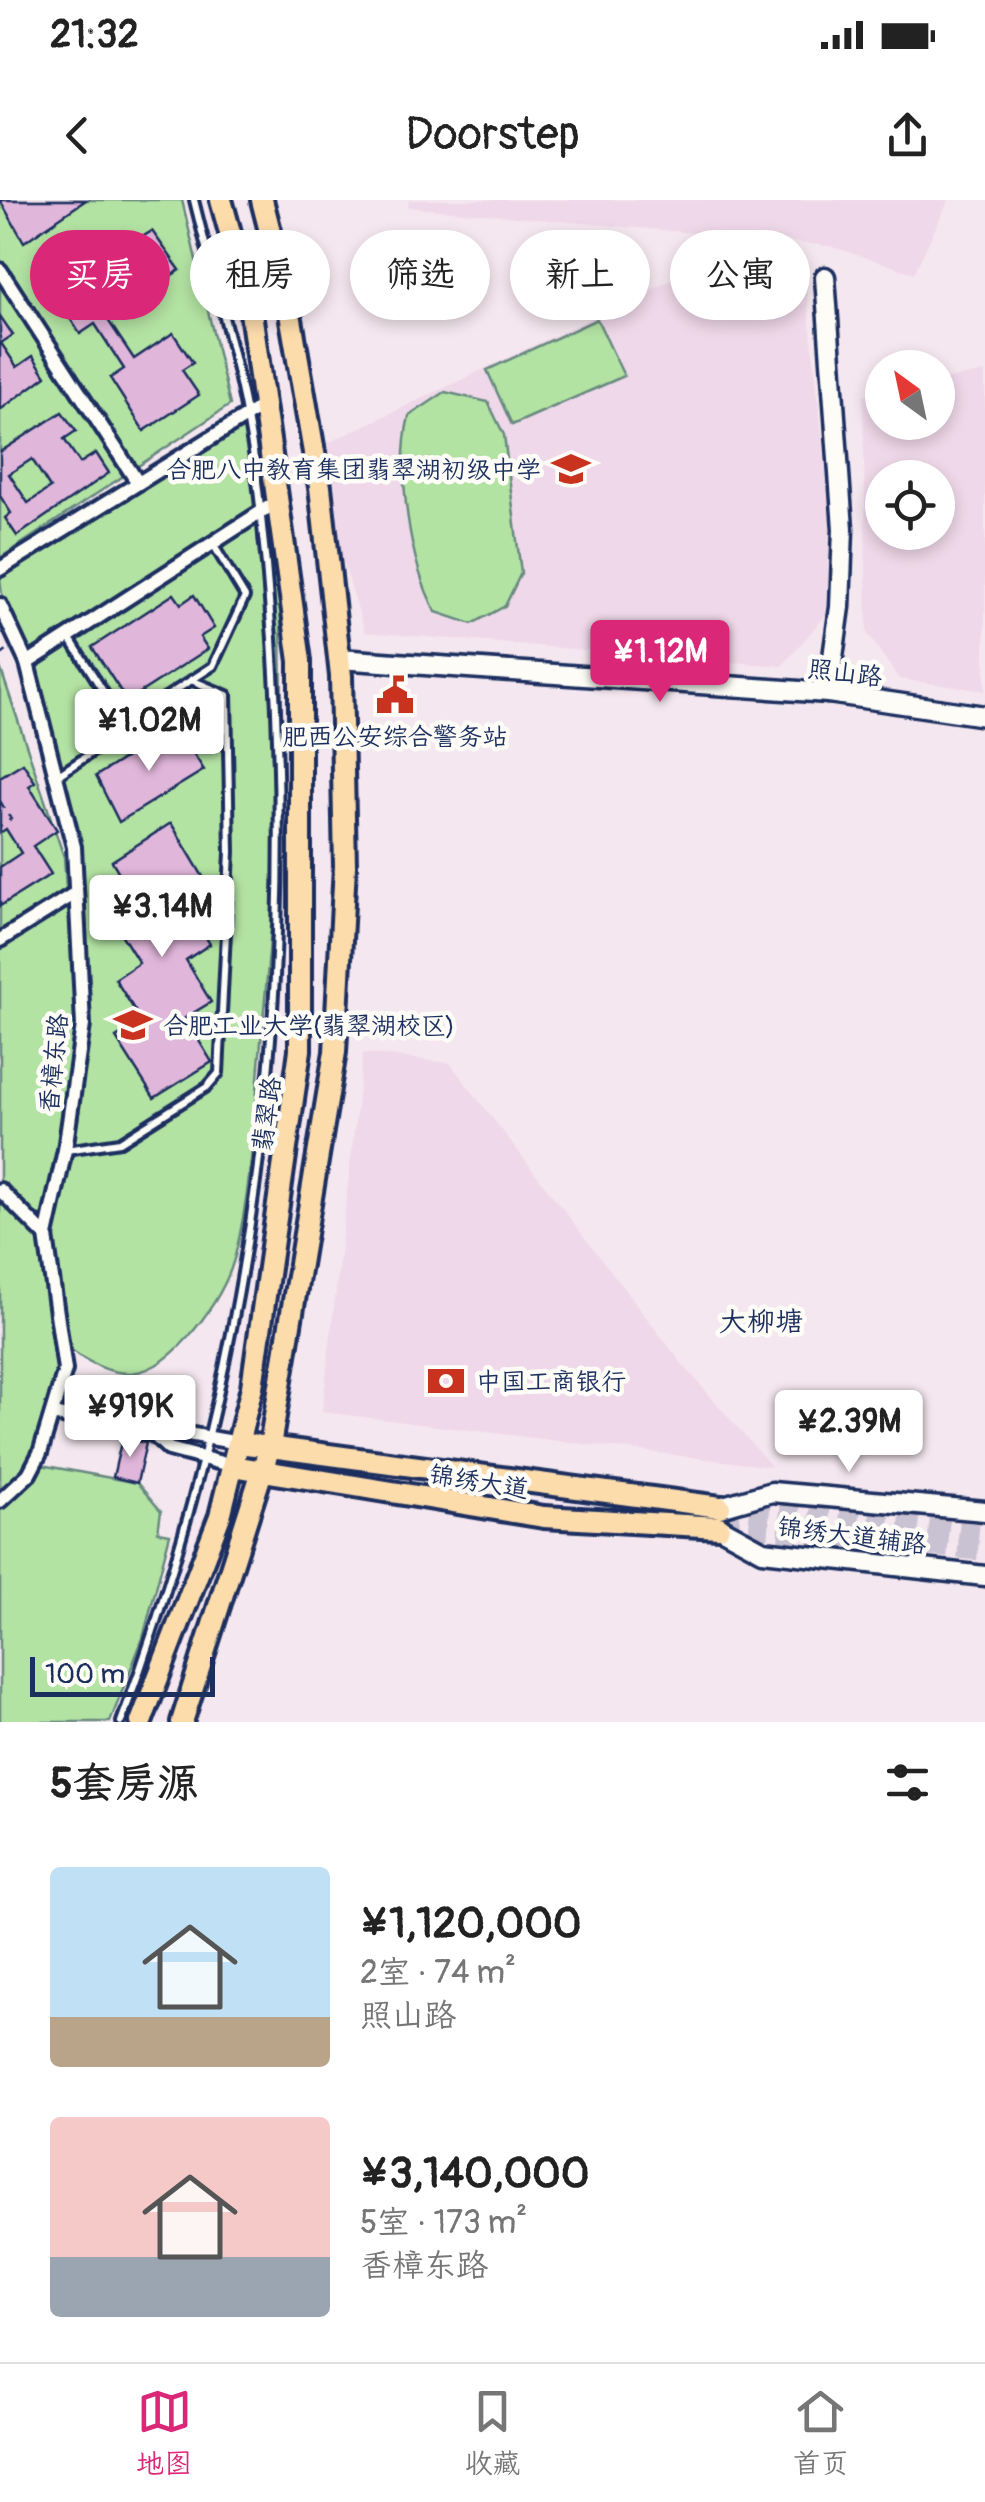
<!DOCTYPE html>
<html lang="zh">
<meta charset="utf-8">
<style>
body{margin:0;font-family:Pangolin,"LXGW WenKai TC",sans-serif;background:#f6f6f6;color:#222;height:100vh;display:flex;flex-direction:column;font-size:38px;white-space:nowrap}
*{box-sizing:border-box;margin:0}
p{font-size:32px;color:#767676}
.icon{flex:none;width:55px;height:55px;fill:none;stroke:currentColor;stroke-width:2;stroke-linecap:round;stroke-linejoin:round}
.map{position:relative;height:1522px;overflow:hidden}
.side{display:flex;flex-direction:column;background:#fff;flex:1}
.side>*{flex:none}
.guide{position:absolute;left:30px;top:30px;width:925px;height:90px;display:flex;gap:20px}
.needle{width:65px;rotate:327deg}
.fabs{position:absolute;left:865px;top:150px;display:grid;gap:20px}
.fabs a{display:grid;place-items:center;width:90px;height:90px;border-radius:50%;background:#fff;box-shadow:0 5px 15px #0003;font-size:50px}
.scale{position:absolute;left:30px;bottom:25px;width:185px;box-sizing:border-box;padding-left:10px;border:5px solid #1b2f5e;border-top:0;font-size:28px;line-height:35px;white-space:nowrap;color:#1b2f5e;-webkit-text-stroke:8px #fdfcf7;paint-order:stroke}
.price{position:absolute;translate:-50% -85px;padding:0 22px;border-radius:10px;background:#fff;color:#222;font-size:32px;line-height:65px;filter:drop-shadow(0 2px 5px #0008)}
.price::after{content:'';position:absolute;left:50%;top:60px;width:30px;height:22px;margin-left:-15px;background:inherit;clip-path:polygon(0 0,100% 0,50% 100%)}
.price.on{background:#db2777;color:#fff}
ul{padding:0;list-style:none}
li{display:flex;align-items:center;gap:30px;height:250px;padding:0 50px}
li span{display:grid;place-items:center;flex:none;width:280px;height:200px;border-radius:10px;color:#555}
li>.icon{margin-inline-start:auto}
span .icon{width:120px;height:120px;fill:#fffc;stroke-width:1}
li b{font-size:42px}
h2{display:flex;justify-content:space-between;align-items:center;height:120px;padding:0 50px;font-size:42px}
.tag{padding:0 35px;border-radius:45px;background:#fff;box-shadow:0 5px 15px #0003;font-size:35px;line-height:90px}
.tag.on{background:#db2777;color:#fff}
.status{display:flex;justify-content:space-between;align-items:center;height:70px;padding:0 50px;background:#fff;direction:ltr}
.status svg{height:28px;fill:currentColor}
header{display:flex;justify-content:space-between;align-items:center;height:130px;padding:0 50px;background:#fff;font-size:45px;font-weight:600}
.tabs{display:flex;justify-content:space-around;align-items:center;height:140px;border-top:2px solid #e0e0e0;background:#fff;font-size:28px;color:#767676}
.tabs a{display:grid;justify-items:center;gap:5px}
.tabs .on{color:#db2777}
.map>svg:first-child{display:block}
.built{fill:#efd8e9;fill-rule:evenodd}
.green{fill:#b3e3a3;stroke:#678980;stroke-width:2.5}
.building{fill:#e1b6db;stroke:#1b2f5e;stroke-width:2.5;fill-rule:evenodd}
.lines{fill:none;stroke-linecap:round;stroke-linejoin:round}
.primary-tunnel{stroke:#c9c2d2;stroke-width:20;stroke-dasharray:20 10;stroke-linecap:butt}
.service-casing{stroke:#1b2f5e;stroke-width:14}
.minor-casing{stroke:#1b2f5e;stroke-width:20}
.tertiary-casing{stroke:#1b2f5e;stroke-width:25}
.primary-casing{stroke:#1b2f5e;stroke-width:28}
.path{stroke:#1b2f5e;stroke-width:2.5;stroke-dasharray:8 8;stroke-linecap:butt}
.service{stroke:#fdfcf7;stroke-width:6}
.minor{stroke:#fdfcf7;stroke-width:12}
.tertiary{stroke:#fdfcf7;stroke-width:18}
.primary{stroke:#fddcac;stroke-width:20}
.labels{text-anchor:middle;stroke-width:9;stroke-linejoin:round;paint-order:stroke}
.poi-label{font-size:25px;fill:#1b2f5e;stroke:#fdfcf7;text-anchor:start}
.street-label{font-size:25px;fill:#1b2f5e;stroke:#fdfcf7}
.neighbourhood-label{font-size:28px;fill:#1b2f5e;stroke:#fdfcf7}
</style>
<div class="status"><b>21:32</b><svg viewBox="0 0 49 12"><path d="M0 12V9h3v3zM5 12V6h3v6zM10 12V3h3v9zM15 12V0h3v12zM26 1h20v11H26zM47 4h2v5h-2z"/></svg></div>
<header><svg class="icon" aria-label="back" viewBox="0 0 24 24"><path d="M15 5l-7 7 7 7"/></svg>Doorstep<svg class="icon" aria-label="share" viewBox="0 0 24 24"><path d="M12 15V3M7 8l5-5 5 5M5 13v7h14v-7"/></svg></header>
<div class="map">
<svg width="985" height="1522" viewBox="0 0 985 1522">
<rect width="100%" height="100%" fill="#f5e7ef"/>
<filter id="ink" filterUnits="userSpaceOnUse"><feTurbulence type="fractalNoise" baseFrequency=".01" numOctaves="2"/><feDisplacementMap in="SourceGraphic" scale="20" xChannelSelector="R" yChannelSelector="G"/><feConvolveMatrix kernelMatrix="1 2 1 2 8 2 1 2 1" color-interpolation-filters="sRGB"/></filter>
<g filter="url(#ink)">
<g class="built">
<path d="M409,0h540l-35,73 -85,-27 -67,-7 44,46 26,243 -6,87 -44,51 -417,-34 -45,-145 -7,-37 445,-211 -350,-32z"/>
<path d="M985,172v319l-86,-12 -32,-46 -4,-237 19,-4v30h56v-41zM882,278h56v54h-56z"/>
<path d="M363,853l87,10 234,303 88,101 -450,-55z"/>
</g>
<g class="green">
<path d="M0,0h182l48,205 -230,153z"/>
<path d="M597,119l27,57 -112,49 -25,-55z"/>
<path d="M445,192l43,10 16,33 17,138 -16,33 -33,18 -36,-12c-27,-49 -40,-142 -27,-196z"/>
<path d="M264,205c29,209 18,417 -2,626 -7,73 -9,153 -27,225 -7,26 -23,52 -40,73 -43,54 -78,58 -133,14l-2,36 -24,85 101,19 24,28 -3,21 12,2 -27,104 -33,84h-110v-782l74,-47c0,-75 -23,-156 -46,-228 -12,-40 -28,-49 -28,-96z"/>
<path d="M0,467l64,190 2,32 -66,41z"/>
</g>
<g class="building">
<path d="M0,0h86l-62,42z"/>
<path d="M152,31l28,39 -74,47 28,42 39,-26 20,30 -11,7 17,25 -55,36 -34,-53 14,-9 -29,-45 -15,10 -27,-42z"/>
<path d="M0,116l13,19 -12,8 16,24 16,-11 13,20 -46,34z"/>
<path d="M62,212l14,19 -12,8 16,24 16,-10 13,20 -92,63 -12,-18 6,-5 -11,-17v-44zM32,259l18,29 -22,15 -19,-29z"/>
<path d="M174,394l7,10 13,-9 20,33 -14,9 8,12 -81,52 -35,-54z"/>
<path d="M176,526l28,44 -85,52 -23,-46z"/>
<path d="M23,563l12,19 -6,4 28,44 -24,16 18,28 -51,32v-39l21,-14 -15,-24 -6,4v-56z"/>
<path d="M171,623l37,62 -24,15 26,44 -24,16 25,42 -26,16 27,44 -58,36 -38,-60 26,-16 -27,-43 24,-16 -26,-42 25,-16 -26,-44z"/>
<path d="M134,1185l23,5 -7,33 -24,-5z"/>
<path d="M122,1238l24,5 -9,40 -24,-6z"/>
</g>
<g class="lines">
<g class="primary-tunnel">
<path d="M720,1307l265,27"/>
<path d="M719,1327l266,24"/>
</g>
<g class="service-casing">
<g id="service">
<path d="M124,524l89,-58 32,-69 -32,-53"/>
<path d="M57,576l70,-47 -58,-92"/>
<path d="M66,950l54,-8 87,-55 12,-14 11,-221 -3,-157 -36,-15"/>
<path d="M121,1522c151,-404 188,-822 135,-1249 -12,-92 -40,-183 -62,-273"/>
</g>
</g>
<g class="minor-casing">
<g id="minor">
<path d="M0,70l138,213"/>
<path d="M0,369l264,-164"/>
<path d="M0,405l27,58 47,184 9,178 -18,125 -19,86 19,134 -25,83 -11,21 -29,27"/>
<path d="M27,463l251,-162"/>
<path d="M0,740l74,-46"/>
<path d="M0,990l46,46"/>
<path d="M52,1214l101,20 18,-3 68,12"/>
<path d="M153,1234l16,15 64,17"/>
</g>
</g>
<g class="tertiary-casing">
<g id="tertiary">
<path d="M825,77l18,252 -3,78 -12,86"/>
<path d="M339,459l489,34 157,23"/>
<path d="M720,1307l52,-15 213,19"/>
<path d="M719,1327l44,24 222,25"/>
</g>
</g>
<g class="primary-casing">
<g id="primary">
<path d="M239,1243l481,64"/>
<path d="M233,1266l311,51 175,10"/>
<path d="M141,1522l79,-206 32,-129 48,-337v-389l-50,-356 -29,-105"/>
<path d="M182,1522l88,-276 65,-394 10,-186 -4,-190 -21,-189 -32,-185 -26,-102"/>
</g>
</g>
<g class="path">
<path d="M0,456l7,-5"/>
<path d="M0,601l11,18 -11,7"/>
</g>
<use href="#service" class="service"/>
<use href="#minor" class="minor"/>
<use href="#tertiary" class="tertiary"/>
<use href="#primary" class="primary"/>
</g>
</g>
<defs>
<g id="school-bare" transform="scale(3)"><path d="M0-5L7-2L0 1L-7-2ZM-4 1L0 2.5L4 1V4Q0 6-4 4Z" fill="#c8321e" stroke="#fdfcf7" stroke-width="2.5" paint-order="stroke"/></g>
<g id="civic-bare" transform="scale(3)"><path d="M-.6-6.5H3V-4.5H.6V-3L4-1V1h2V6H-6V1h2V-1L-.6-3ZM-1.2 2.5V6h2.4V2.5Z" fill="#c8321e" stroke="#fdfcf7" stroke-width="2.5" paint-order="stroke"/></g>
<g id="university-bare" transform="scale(3)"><path d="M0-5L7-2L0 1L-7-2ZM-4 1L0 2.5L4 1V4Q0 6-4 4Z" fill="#c8321e" stroke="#fdfcf7" stroke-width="2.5" paint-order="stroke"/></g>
<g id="bank-bare" transform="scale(3)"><path d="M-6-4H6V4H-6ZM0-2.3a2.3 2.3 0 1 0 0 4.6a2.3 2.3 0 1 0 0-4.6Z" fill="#c8321e" stroke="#fdfcf7" stroke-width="2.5" paint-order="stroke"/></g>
</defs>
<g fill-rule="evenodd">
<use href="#school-bare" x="571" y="269"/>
<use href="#civic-bare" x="395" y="495"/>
<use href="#university-bare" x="133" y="825"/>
<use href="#bank-bare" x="446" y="1181"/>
</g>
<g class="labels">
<g class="poi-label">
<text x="541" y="278" text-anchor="end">合肥八中教育集团翡翠湖初级中学</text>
<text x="395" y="545" text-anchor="middle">肥西公安综合警务站</text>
<text x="163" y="834">合肥工业大学(翡翠湖校区)</text>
<text x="476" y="1190">中国工商银行</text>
</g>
<g class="street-label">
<text transform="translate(845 472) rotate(7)" y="9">照山路</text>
<text transform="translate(53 863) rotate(-84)" y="9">香樟东路</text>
<text transform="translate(266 914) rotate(-82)" y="9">翡翠路</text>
<text transform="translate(479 1281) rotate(9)" y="9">锦绣大道</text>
<text transform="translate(852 1335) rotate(7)" y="9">锦绣大道辅路</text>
</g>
<g class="neighbourhood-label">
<text x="761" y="1131">大柳塘</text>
</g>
</g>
</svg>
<div class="fabs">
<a><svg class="needle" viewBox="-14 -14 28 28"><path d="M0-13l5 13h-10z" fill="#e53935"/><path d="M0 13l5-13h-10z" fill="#767676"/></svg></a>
<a><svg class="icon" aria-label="locate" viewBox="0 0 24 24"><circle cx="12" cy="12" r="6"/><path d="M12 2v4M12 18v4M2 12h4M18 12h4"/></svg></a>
</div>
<div class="scale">100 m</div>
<b class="price on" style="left:660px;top:505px">¥1.12M</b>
<b class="price" style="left:149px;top:574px">¥1.02M</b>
<b class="price" style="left:162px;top:760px">¥3.14M</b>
<b class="price" style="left:130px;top:1260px">¥919K</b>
<b class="price" style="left:849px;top:1275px">¥2.39M</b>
<div class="guide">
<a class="tag on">买房</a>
<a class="tag">租房</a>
<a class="tag">筛选</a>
<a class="tag">新上</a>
<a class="tag">公寓</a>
</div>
</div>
<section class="side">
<h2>5套房源<svg class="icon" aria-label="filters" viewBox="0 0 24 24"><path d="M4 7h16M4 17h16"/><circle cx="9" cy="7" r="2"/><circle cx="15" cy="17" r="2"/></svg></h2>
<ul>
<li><span style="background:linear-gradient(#bfe0f5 75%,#b9a48a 0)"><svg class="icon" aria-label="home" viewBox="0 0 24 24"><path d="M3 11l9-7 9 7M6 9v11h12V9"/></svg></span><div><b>¥1,120,000</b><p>2室 · 74 m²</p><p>照山路</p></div></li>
<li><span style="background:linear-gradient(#f6c9c9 70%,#9aa5b1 0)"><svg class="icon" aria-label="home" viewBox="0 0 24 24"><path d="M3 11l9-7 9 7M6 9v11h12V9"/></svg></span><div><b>¥3,140,000</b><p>5室 · 173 m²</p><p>香樟东路</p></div></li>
</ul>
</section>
<nav class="tabs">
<a class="on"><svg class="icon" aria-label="map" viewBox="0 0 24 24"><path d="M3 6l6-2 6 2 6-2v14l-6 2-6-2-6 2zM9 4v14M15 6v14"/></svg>地图</a>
<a><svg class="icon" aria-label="saved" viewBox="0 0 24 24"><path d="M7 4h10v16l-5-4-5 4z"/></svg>收藏</a>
<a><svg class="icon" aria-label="home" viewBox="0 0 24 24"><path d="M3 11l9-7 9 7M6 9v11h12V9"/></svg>首页</a>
</nav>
